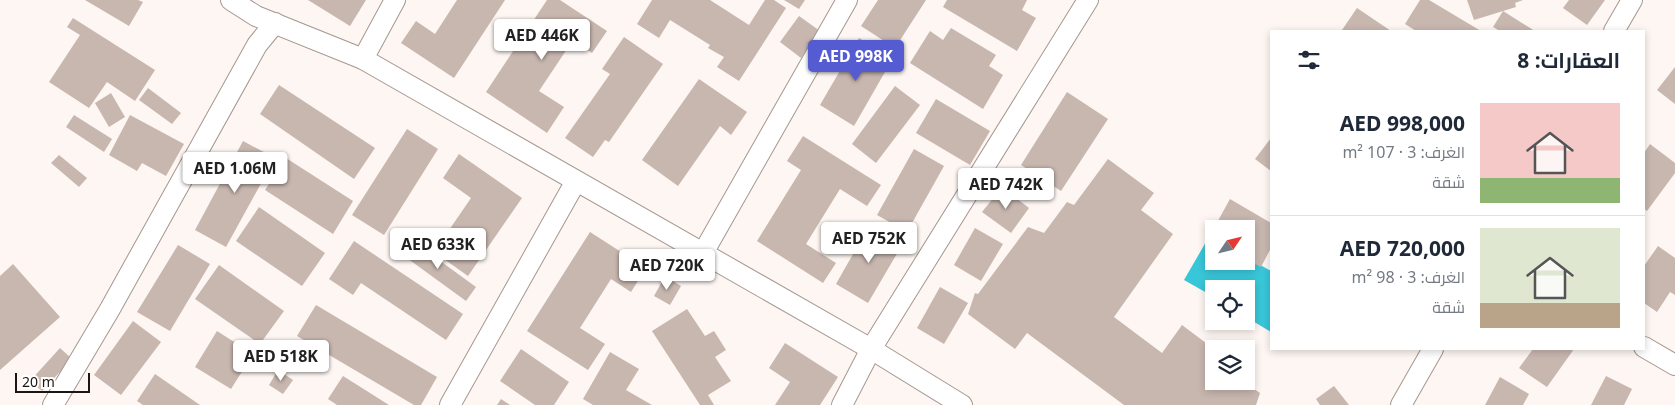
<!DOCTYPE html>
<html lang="ar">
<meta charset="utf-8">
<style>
body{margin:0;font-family:"Noto Sans",Cairo,sans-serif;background:#f2f2f3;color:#1f2937;direction:rtl;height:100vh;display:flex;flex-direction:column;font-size:19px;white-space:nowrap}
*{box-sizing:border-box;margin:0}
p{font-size:16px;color:#747a83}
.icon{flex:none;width:28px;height:28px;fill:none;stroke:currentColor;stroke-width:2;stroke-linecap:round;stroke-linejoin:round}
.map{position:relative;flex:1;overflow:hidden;direction:ltr}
.panel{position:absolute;left:1270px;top:30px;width:375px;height:320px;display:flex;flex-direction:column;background:#fff;border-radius:0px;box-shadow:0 2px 8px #0003;direction:rtl}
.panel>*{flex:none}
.needle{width:32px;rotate:55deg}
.fabs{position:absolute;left:1205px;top:220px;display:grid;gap:10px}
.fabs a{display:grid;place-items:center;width:50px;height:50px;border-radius:0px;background:#fff;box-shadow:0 2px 8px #0003;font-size:25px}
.scale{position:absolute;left:15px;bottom:12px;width:75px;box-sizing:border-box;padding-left:5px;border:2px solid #1b1513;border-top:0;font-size:14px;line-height:18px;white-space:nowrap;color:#1b1513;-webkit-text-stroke:4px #fff;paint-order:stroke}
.price{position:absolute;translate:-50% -42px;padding:0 11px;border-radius:5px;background:#fff;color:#222;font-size:16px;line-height:32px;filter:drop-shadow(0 1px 2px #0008)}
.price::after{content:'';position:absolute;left:50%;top:30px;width:15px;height:11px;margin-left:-8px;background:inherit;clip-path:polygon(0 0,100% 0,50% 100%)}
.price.on{background:#555cd2;color:#fff}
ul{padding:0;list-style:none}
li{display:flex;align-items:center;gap:15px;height:125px;padding:0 25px}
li+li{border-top:1px solid #e0e1e3}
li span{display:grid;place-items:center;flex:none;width:140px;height:100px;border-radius:0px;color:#555}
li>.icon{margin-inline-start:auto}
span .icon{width:60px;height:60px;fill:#fffc;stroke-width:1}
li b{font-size:21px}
h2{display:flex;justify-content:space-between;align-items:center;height:60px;padding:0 25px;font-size:21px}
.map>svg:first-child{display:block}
.water{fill:#38c7d9}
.building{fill:#c8b7af}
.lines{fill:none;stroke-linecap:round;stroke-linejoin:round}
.minor-casing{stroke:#a6968f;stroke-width:22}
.minor{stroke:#fff;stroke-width:20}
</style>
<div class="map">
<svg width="1675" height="405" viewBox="0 0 1675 405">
<rect width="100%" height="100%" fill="#fdf6f2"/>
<path class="water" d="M1210,235l4,2v24h32v-4l25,14v61l-25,-15v-28h-32v8l-30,-17z"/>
<g class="building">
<path d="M85,0h53l5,2 -14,24z"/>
<path d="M308,0h58l-16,26z"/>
<path d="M457,0h48l-51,78 -53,-35 15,-22 19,13z"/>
<path d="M547,0h13l47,31 -15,22 -19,-13 -34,51 25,16 -17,26 -61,-41z"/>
<path d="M652,0h58l39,25 16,-25h9l12,8 -47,73 -22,-14 7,-10 -16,-9 2,-3 -40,-25 -11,18 -22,-14z"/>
<path d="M784,0h21l-6,9z"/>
<path d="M878,0h48l-31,48 -34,-22z"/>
<path d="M947,0h80l-5,10 14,8 -19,33 -74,-44z"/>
<path d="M1420,0h9l52,31h-65l-11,-7z"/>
<path d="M1467,0h56l-8,3 1,4 -42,13z"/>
<path d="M1569,0h36l-18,25 -24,-17z"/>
<path d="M1357,8l34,23 -49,-1z"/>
<path d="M1503,11l32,20h-35l-7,-4z"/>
<path d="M799,16l21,15 -19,27 -21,-16z"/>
<path d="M73,18l82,52 -20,31 -28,-19 -18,26 -40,-26 31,-47 -13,-8z"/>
<path d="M951,28l45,27 -7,11 14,9 -20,34 -73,-46 20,-32 13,9z"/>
<path d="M624,37l39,27 -54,78 -4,-2 -12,17 -28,-19 45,-64 -8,-5z"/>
<path d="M859,38l34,20 -39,68 -34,-21z"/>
<path d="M1675,67v37l-18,-14z"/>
<path d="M699,79l48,33 -16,23 -11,-9 -42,60 -36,-26z"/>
<path d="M279,85l96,63 -21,31 -94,-65z"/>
<path d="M895,86l25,19 -44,58 -24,-19z"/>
<path d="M148,88l33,25 -9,11 -33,-24z"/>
<path d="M1067,92l41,27 -47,72 -40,-26z"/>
<path d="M111,93l14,24 -16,10 -14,-24z"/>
<path d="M936,99l54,32 -20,34 -54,-32z"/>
<path d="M74,115l38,24 -8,13 -38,-25z"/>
<path d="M130,115l54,29 -18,32 -24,-13 -5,8 -28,-16z"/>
<path d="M407,129l31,20 -54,86 -32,-20z"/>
<path d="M803,136l78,49 -14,21 -27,-17 -34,55 30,19 -13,20 -66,-42 44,-71 -14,-9z"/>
<path d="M1271,138v33l-16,-12z"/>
<path d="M243,141l32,17 -49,89 -31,-17z"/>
<path d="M1650,144l25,19v10l-28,38 -3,-2v-56z"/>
<path d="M914,149l30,17 -37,66 -30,-17z"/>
<path d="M459,154l63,44 -54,78 -34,-24 37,-54 -28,-20z"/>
<path d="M59,155l28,23 -8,9 -28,-24z"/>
<path d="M286,158l67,43 -20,33 -68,-44z"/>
<path d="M1108,159l46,34 -13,17 32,24 -59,83 48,36 20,-28 32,24v32h29l17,12 -4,12h-132l-97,-72 -12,16 -47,-35 7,-21 3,1 50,-67 16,6 23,-31 7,3z"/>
<path d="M1002,187l27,21 -18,25 -29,-21z"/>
<path d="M1230,199l41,24v25l-10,19 -15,-8v-30h-32v11l-5,-3z"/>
<path d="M259,207l66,46 -23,33 -66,-45z"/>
<path d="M869,226l33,19 -34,58 -32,-19z"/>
<path d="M975,228l28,16 -22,37 -27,-16z"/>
<path d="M590,232l56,36 -15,24 -20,-13 -31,49 25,16 -17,26 -61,-39z"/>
<path d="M410,239l66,48 -10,14 -66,-48z"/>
<path d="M354,241l109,73 -17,26 -85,-57 -8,12 -24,-16z"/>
<path d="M178,245l32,19 -40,67 -33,-19z"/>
<path d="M1658,246l17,12v37l-5,-3 -13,20 -13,-9v-37z"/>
<path d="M13,264l47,53 -60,53v-94z"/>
<path d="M219,265l65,46 -24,33 -65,-45z"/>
<path d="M665,276l16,10 -11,19 -16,-9z"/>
<path d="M940,287l28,16 -24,41 -27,-16z"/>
<path d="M316,305l121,72 -16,28h-7l-117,-69z"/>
<path d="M687,309l18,27 9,-5 12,19 -11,7 16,24 -23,14 6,10h-14l-48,-74z"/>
<path d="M133,321l28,21 -40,53 -27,-20z"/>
<path d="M217,331l36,23 -22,35 -36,-22z"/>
<path d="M785,343l53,34 -18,28h-45l15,-23 -21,-14z"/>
<path d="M60,348l12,11 -30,32 -12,-10z"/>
<path d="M521,349l48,33 -15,23h-19l-35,-24z"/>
<path d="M1533,349h41l-27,38 -28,-19z"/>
<path d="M610,352l29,17 -13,21 26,15h-59l-10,-6z"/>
<path d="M278,370l15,10 -10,14 -14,-9z"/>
<path d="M155,374l45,31h-57l-6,-4z"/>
<path d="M343,376l46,29h-52l-9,-6z"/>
<path d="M1606,376l26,13 -8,16h-33z"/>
<path d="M1500,377l29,17 -6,11h-38z"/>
<path d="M1334,386l15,19h-29l-4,-6z"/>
<path d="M501,399l9,6h-13z"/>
</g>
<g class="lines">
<g class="minor-casing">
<g id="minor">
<path d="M231,0l25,16 107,43 508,290 91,56"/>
<path d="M1614,31l18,-31"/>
<path d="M363,59l32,-59"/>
<path d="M703,253l144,-253"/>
<path d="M1644,347l31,18"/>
<path d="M53,405l57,-96 147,-264 18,-22"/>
<path d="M450,405l126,-224"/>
<path d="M842,405l29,-56 217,-349"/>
<path d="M1401,405l32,-56"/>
</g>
</g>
<use href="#minor" class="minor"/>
</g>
</svg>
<div class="fabs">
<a><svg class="needle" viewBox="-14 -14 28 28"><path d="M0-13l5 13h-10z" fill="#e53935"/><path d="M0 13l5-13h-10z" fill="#747a83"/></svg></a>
<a><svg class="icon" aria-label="locate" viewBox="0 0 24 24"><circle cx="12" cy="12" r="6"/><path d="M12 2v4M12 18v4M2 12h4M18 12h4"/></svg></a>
<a><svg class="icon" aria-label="layers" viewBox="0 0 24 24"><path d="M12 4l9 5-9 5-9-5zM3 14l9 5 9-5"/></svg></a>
</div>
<div class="scale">20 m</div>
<b class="price" style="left:542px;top:61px">AED 446K</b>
<b class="price on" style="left:856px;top:82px">AED 998K</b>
<b class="price" style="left:235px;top:194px">AED 1.06M</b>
<b class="price" style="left:1006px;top:210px">AED 742K</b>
<b class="price" style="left:869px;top:264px">AED 752K</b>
<b class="price" style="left:438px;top:270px">AED 633K</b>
<b class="price" style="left:667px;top:291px">AED 720K</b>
<b class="price" style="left:281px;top:382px">AED 518K</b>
<section class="panel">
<h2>العقارات: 8<svg class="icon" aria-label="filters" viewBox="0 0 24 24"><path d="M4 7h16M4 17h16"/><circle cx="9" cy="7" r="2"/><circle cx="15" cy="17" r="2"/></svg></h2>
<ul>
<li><span style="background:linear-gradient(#f6c9c9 75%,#8fb573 0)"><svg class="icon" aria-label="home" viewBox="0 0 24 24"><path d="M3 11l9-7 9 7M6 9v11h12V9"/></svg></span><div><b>AED 998,000</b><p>الغرف: 3 · 107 m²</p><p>شقة</p></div></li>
<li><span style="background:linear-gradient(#dfe7d0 75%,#b9a48a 0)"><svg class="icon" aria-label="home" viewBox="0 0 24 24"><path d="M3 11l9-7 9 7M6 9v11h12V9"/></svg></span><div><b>AED 720,000</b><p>الغرف: 3 · 98 m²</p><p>شقة</p></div></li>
</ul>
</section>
</div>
